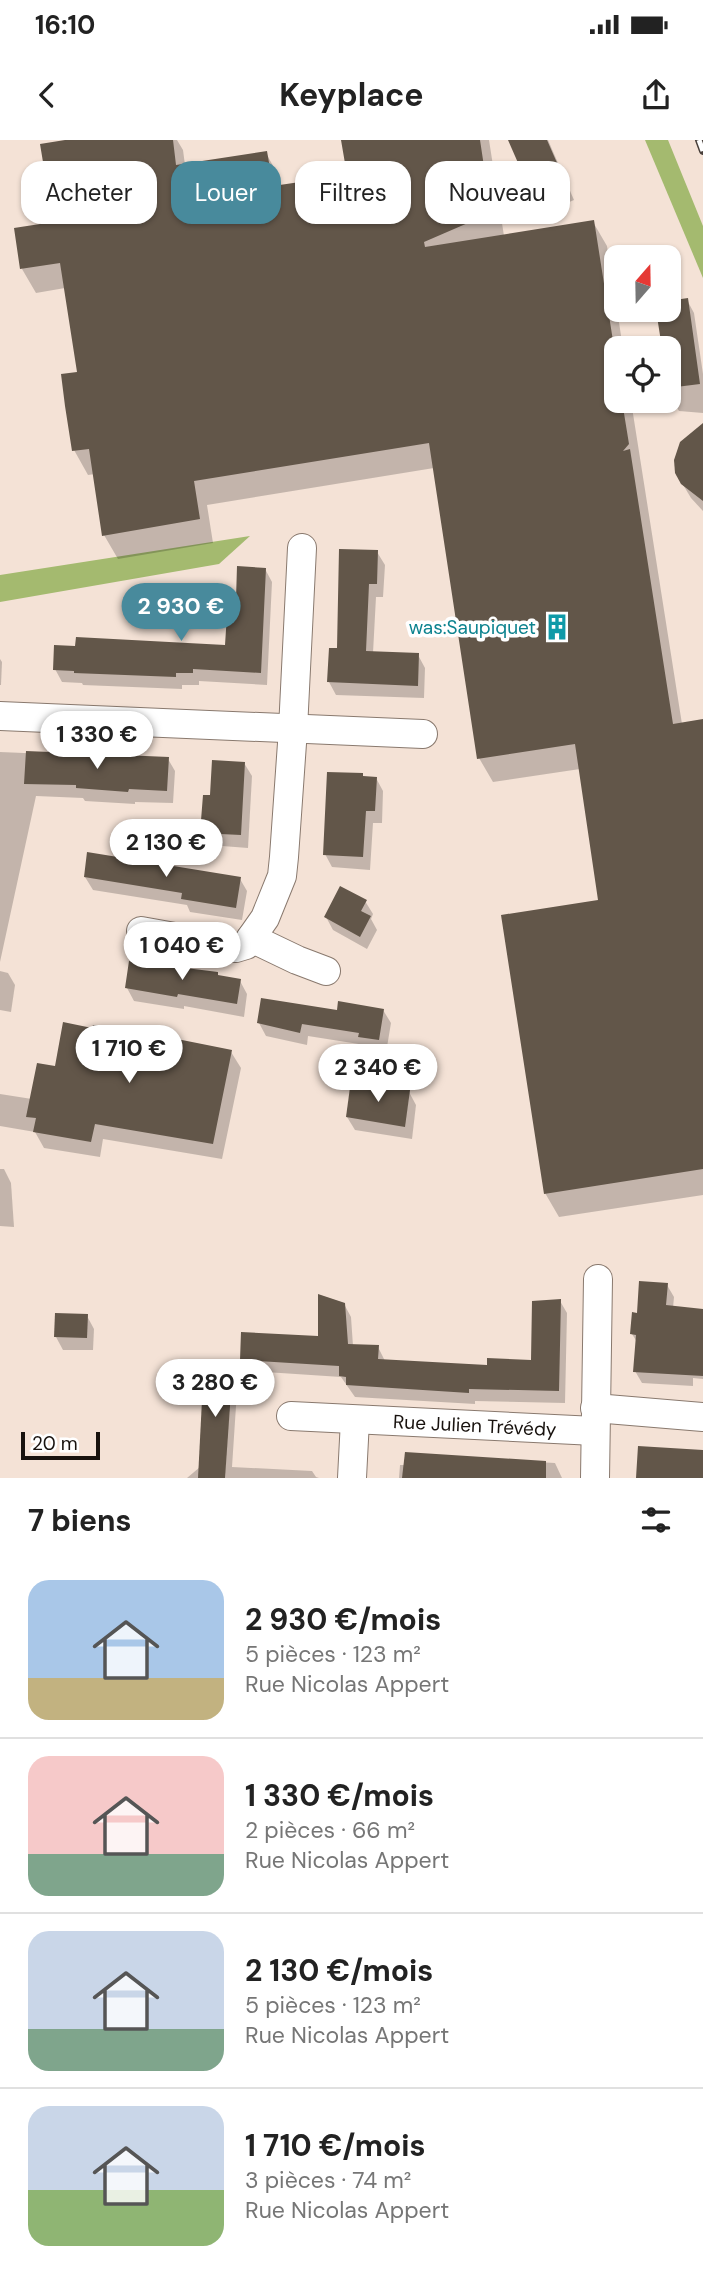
<!DOCTYPE html>
<html lang="fr">
<meta charset="utf-8">
<style>
body{margin:0;font-family:"DM Sans",sans-serif;background:#f2f2f2;color:#222;height:100vh;display:flex;flex-direction:column;font-size:26px;white-space:nowrap}
*{box-sizing:border-box;margin:0}
p{font-size:23px;color:#767676}
.icon{flex:none;width:38px;height:38px;fill:none;stroke:currentColor;stroke-width:2;stroke-linecap:round;stroke-linejoin:round}
.map{position:relative;height:1338px;overflow:hidden}
.drawer{display:flex;flex-direction:column;background:#fff;flex:1}
.drawer>*{flex:none}
.guide{position:absolute;left:21px;top:21px;width:662px;height:63px;display:flex;gap:14px}
.needle{width:46px;rotate:20deg}
.buttons{position:absolute;left:604px;top:105px;display:grid;gap:14px}
.buttons a{display:grid;place-items:center;width:77px;height:77px;border-radius:14px;background:#fff;box-shadow:0 2px 5px #0004;font-size:35px}
.scale{position:absolute;left:21px;bottom:18px;width:79px;box-sizing:border-box;padding-left:7px;border:4px solid #18120e;border-top:0;font-size:19px;line-height:24px;white-space:nowrap;color:#18120e;-webkit-text-stroke:5px #fff;paint-order:stroke}
.price{position:absolute;translate:-50% -60px;padding:0 16px;border-radius:24px;background:#fff;color:#222;font-size:23px;line-height:46px;filter:drop-shadow(0 2px 4px #0008)}
.price::after{content:'';position:absolute;left:50%;top:42px;width:21px;height:16px;margin-left:-10px;background:inherit;clip-path:polygon(0 0,100% 0,50% 100%)}
.price.current{background:#488a9c;color:#fff}
ul{padding:0;list-style:none}
li{display:flex;align-items:center;gap:21px;height:175px;padding:0 28px}
li+li{border-top:2px solid #e0e0e0}
li span{display:grid;place-items:center;flex:none;width:196px;height:140px;border-radius:21px;color:#555}
li>.icon{margin-inline-start:auto}
span .icon{width:84px;height:84px;fill:#fffc;stroke-width:1}
li b{font-size:30px}
h2{display:flex;justify-content:space-between;align-items:center;height:84px;padding:0 28px;font-size:30px}
.tag{padding:0 24px;border-radius:21px;background:#fff;box-shadow:0 2px 5px #0004;font-size:24px;line-height:63px}
.tag.current{background:#488a9c;color:#fff}
.status{display:flex;justify-content:space-between;align-items:center;height:49px;padding:0 35px;background:#fff;direction:ltr}
.status svg{height:19px;fill:currentColor}
header{display:flex;justify-content:space-between;align-items:center;height:91px;padding:0 28px;background:#fff;font-size:32px;font-weight:700}
.map>svg:first-child{display:block}
.forest{fill:#a4ba6f}
.shadow{fill:#0003}
.building{fill:#625649}
.lines{fill:none;stroke-linecap:round;stroke-linejoin:round}
.minor-casing{stroke:#89796e;stroke-width:30}
.minor{stroke:#fff;stroke-width:28}
.rail-casing{stroke:#483f3a;stroke-width:8}
.rail{stroke:#fff;stroke-width:5;stroke-dasharray:16;stroke-linecap:butt}
.labels{text-anchor:middle;stroke-width:7;stroke-linejoin:round;paint-order:stroke}
.culture-label{font-size:19px;fill:#0d838f;stroke:#fff;text-anchor:end}
.street-label{font-size:19px;fill:#18120e;stroke:#fff}
</style>
<div class="status"><b>16:10</b><svg viewBox="0 0 49 12"><path d="M0 12V9h3v3zM5 12V6h3v6zM10 12V3h3v9zM15 12V0h3v12zM26 1h20v11H26zM47 4h2v5h-2z"/></svg></div>
<header><svg class="icon" aria-label="back" viewBox="0 0 24 24"><path d="M15 5l-7 7 7 7"/></svg>Keyplace<svg class="icon" aria-label="share" viewBox="0 0 24 24"><path d="M12 15V3M7 8l5-5 5 5M5 13v7h14v-7"/></svg></header>
<div class="map">
<svg width="703" height="1338" viewBox="0 0 703 1338">
<rect width="100%" height="100%" fill="#f4e2d6"/>
<g class="forest">
<path d="M645,0h23l35,86v52z"/>
<path d="M250,396l-31,28 -219,38v-27z"/>
</g>
<g class="shadow">
<path d="M77,0h100l6,10 2,15 81,-12 13,24 2,9 68,-10 -6,-36h146l15,96 89,-14 14,24 16,102h-7v53h15l51,323 21,-3v474l-144,22 -14,-24 55,-292 -20,-132 -87,13 -14,-24 -45,-290 -227,37 6,38 -95,16 -14,-24 -9,-61 -7,1 -14,-25 5,-77 -14,-85 -29,5 -14,-24 33,-46z"/>
<path d="M510,0h38l26,60 -30,13 -11,-18z"/>
<path d="M687,160l7,13 9,61v39l-24,-2 -8,-13 -3,-19v-31h-4l-6,-38h10z"/>
<path d="M703,286v85l-12,-13 -12,-20z"/>
<path d="M377,412l8,13 -2,32h-7l-3,56 45,2 7,13 -1,30 -88,-3 -7,-13 9,-32z"/>
<path d="M265,429l7,13 -5,103 -68,-4v4h-17v4l-99,-4 -1,-2 -20,-1 -7,-13 172,-22 11,-46z"/>
<path d="M0,519l2,3 -1,23h-1z"/>
<path d="M0,612l168,7 7,12 -2,32 -38,-1v2l-50,-3 -2,-3 -47,-2 -36,166z"/>
<path d="M244,623l8,13 -4,72 -39,-3 -7,-13 10,-35z"/>
<path d="M363,638h13l7,13 -1,32h-9l-3,47 -38,-3 -7,-13z"/>
<path d="M85,737l155,2 7,12 -5,29 -52,-8 -3,-7 -94,-15z"/>
<path d="M365,761l8,13 -2,5 6,11 -10,19 -34,-19 -7,-13z"/>
<path d="M0,831l8,2 7,12 -4,27 -11,-2z"/>
<path d="M219,837l21,4 7,13 -3,23 -60,-11v3l-50,-8 -7,-13z"/>
<path d="M383,870l8,13 -5,30 -18,-3 -3,-5 -57,-9 -1,9 -41,-9 -7,-13 80,-11z"/>
<path d="M231,912l10,16 -19,91 -119,-20 -3,18 -56,-9 -9,-16 -35,-6v-32l32,5 24,-31z"/>
<path d="M409,952l7,13 -4,34 -57,-9 -8,-13z"/>
<path d="M0,1029h4l7,14 3,44 -14,-1z"/>
<path d="M667,1145l7,12 -1,11 30,2v69l-10,-1v8l-51,-3 -7,-12 2,-29 -5,-8 7,-19z"/>
<path d="M560,1161l7,12 -2,90 -90,-2v3l-120,-7 -14,-20 -92,-6 -7,-12 78,-21 24,-34 7,13 2,29 25,1 7,14 104,5 44,-4z"/>
<path d="M87,1176l7,13 -1,21h-30l-7,-13z"/>
<path d="M231,1224l7,12 -6,91 80,4 4,6 3,1h-132l13,-11z"/>
<path d="M407,1314l148,9 7,15h-163l1,-13h5z"/>
</g>
<g class="building">
<path d="M65,0h108l3,25 91,-14 6,35 74,-11 -6,-35h139l11,73 -67,29 1,5 169,-27 22,140v41h6l7,43 -6,7 7,-2 43,275 30,-5v450l-159,25 -43,-279 97,-15 -23,-156 -98,15 -48,-316 -235,38 6,38 -98,17 -13,-87 -17,2 -7,-45 -4,-32 16,-2 -17,-109 -40,6 -6,-41 39,-6 -13,-78z"/>
<path d="M508,0h39l18,41 -33,14z"/>
<path d="M688,158l12,86 -32,4v-40h-6l-6,-38h12v-9z"/>
<path d="M703,283v78l-22,-17 -6,-11 -1,-13 6,-18z"/>
<path d="M339,409l39,1 -1,34h-8l-3,67 53,2 -1,33 -91,-4 2,-34h8z"/>
<path d="M237,426l29,2 -5,105 -68,-4v4h-17v4l-102,-4v-2l-21,-1 1,-25 21,1 1,-9 149,8 3,-46h8z"/>
<path d="M26,611l143,6 -2,34 -38,-2 -1,3 -52,-4v-3l-52,-1z"/>
<path d="M212,620l33,2 -4,73 -41,-2 3,-38h7z"/>
<path d="M327,632l36,1v3l14,1 -2,34h-9l-3,46 -40,-2z"/>
<path d="M87,712l154,25 -5,31 -55,-9 1,-6 -98,-16z"/>
<path d="M340,746l27,14 -6,11 10,5 -11,21 -36,-20z"/>
<path d="M129,821l89,11v3l23,4 -4,25 -59,-10 -1,3 -52,-9z"/>
<path d="M261,858l76,12 1,-9 46,8 -5,31 -21,-3 1,-4 -57,-9 -2,9 -43,-10z"/>
<path d="M63,882l29,6 1,-3 74,12 65,13 -19,94 -118,-20 -4,18 -58,-10 3,-14 -10,-1 11,-54 18,3z"/>
<path d="M351,940l59,10 -5,37 -59,-10z"/>
<path d="M639,1141l29,2 -2,22 37,4v67l-70,-4 3,-37 -6,-1 2,-22 5,1z"/>
<path d="M318,1154l27,9 3,41 31,1 -1,14 109,6v-7l44,2 1,-59 29,-2 -2,92 -90,-2v4l-123,-8v-8l-7,-1v-10l-99,-6 1,-28 77,4z"/>
<path d="M55,1173l33,1 -1,24 -33,-1z"/>
<path d="M204,1221l29,2 -8,115h-27z"/>
<path d="M638,1306l65,4v28h-67z"/>
<path d="M405,1312l141,9v17h-144z"/>
</g>
<g class="lines">
<g class="minor-casing">
<g id="minor">
<path d="M0,576l423,18"/>
<path d="M141,791l95,17 10,-3 19,-27 17,-42 2,-19 9,-128 9,-181"/>
<path d="M251,798l46,22 29,11"/>
<path d="M595,1268l108,9"/>
<path id="s1" d="M291,1276l304,15"/>
<path d="M352,1338l3,-58"/>
<path d="M595,1338l3,-199"/>
</g>
</g>
<use href="#minor" class="minor"/>
<g class="rail-casing">
<path id="rail" d="M699,0l4,11"/>
</g>
<use href="#rail" class="rail"/>
</g>
<defs>
<g id="building-bare" transform="scale(2.1)"><path d="M-4-6H4V6H1V3H-1V6H-4ZM-2.5-4.3h1.7v1.8h-1.7ZM.8-4.3h1.7v1.8H.8ZM-2.5-1h1.7V.8h-1.7ZM.8-1h1.7V.8H.8Z" fill="#0f9aa8" stroke="#fff" stroke-width="2.5" paint-order="stroke"/></g>
</defs>
<g fill-rule="evenodd">
<use href="#building-bare" x="557" y="487"/>
</g>
<g class="labels">
<g class="culture-label">
<text x="536" y="494">was:Saupiquet</text>
</g>
<g class="street-label">
<text dy="7" stroke="none"><textPath href="#s1" startOffset="184">Rue Julien Trévédy</textPath></text>
</g>
</g>
</svg>
<div class="buttons">
<a><svg class="needle" viewBox="-14 -14 28 28"><path d="M0-13l5 13h-10z" fill="#e53935"/><path d="M0 13l5-13h-10z" fill="#767676"/></svg></a>
<a><svg class="icon" aria-label="locate" viewBox="0 0 24 24"><circle cx="12" cy="12" r="6"/><path d="M12 2v4M12 18v4M2 12h4M18 12h4"/></svg></a>
</div>
<div class="scale">20 m</div>
<b class="price current" style="left:181px;top:503px">2 930 €</b>
<b class="price" style="left:97px;top:631px">1 330 €</b>
<b class="price" style="left:166px;top:739px">2 130 €</b>
<b class="price" style="left:182px;top:842px">1 040 €</b>
<b class="price" style="left:129px;top:945px">1 710 €</b>
<b class="price" style="left:378px;top:964px">2 340 €</b>
<b class="price" style="left:215px;top:1279px">3 280 €</b>
<div class="guide">
<a class="tag">Acheter</a>
<a class="tag current">Louer</a>
<a class="tag">Filtres</a>
<a class="tag">Nouveau</a>
</div>
</div>
<section class="drawer">
<h2>7 biens<svg class="icon" aria-label="filters" viewBox="0 0 24 24"><path d="M4 7h16M4 17h16"/><circle cx="9" cy="7" r="2"/><circle cx="15" cy="17" r="2"/></svg></h2>
<ul>
<li><span style="background:linear-gradient(#a9c7e8 70%,#c2b280 0)"><svg class="icon" aria-label="home" viewBox="0 0 24 24"><path d="M3 11l9-7 9 7M6 9v11h12V9"/></svg></span><div><b>2 930 €/mois</b><p>5 pièces · 123 m²</p><p>Rue Nicolas Appert</p></div></li>
<li><span style="background:linear-gradient(#f6c9c9 70%,#7fa58c 0)"><svg class="icon" aria-label="home" viewBox="0 0 24 24"><path d="M3 11l9-7 9 7M6 9v11h12V9"/></svg></span><div><b>1 330 €/mois</b><p>2 pièces · 66 m²</p><p>Rue Nicolas Appert</p></div></li>
<li><span style="background:linear-gradient(#c9d6e8 70%,#7fa58c 0)"><svg class="icon" aria-label="home" viewBox="0 0 24 24"><path d="M3 11l9-7 9 7M6 9v11h12V9"/></svg></span><div><b>2 130 €/mois</b><p>5 pièces · 123 m²</p><p>Rue Nicolas Appert</p></div></li>
<li><span style="background:linear-gradient(#c9d6e8 60%,#8fb573 0)"><svg class="icon" aria-label="home" viewBox="0 0 24 24"><path d="M3 11l9-7 9 7M6 9v11h12V9"/></svg></span><div><b>1 710 €/mois</b><p>3 pièces · 74 m²</p><p>Rue Nicolas Appert</p></div></li>
</ul>
</section>
